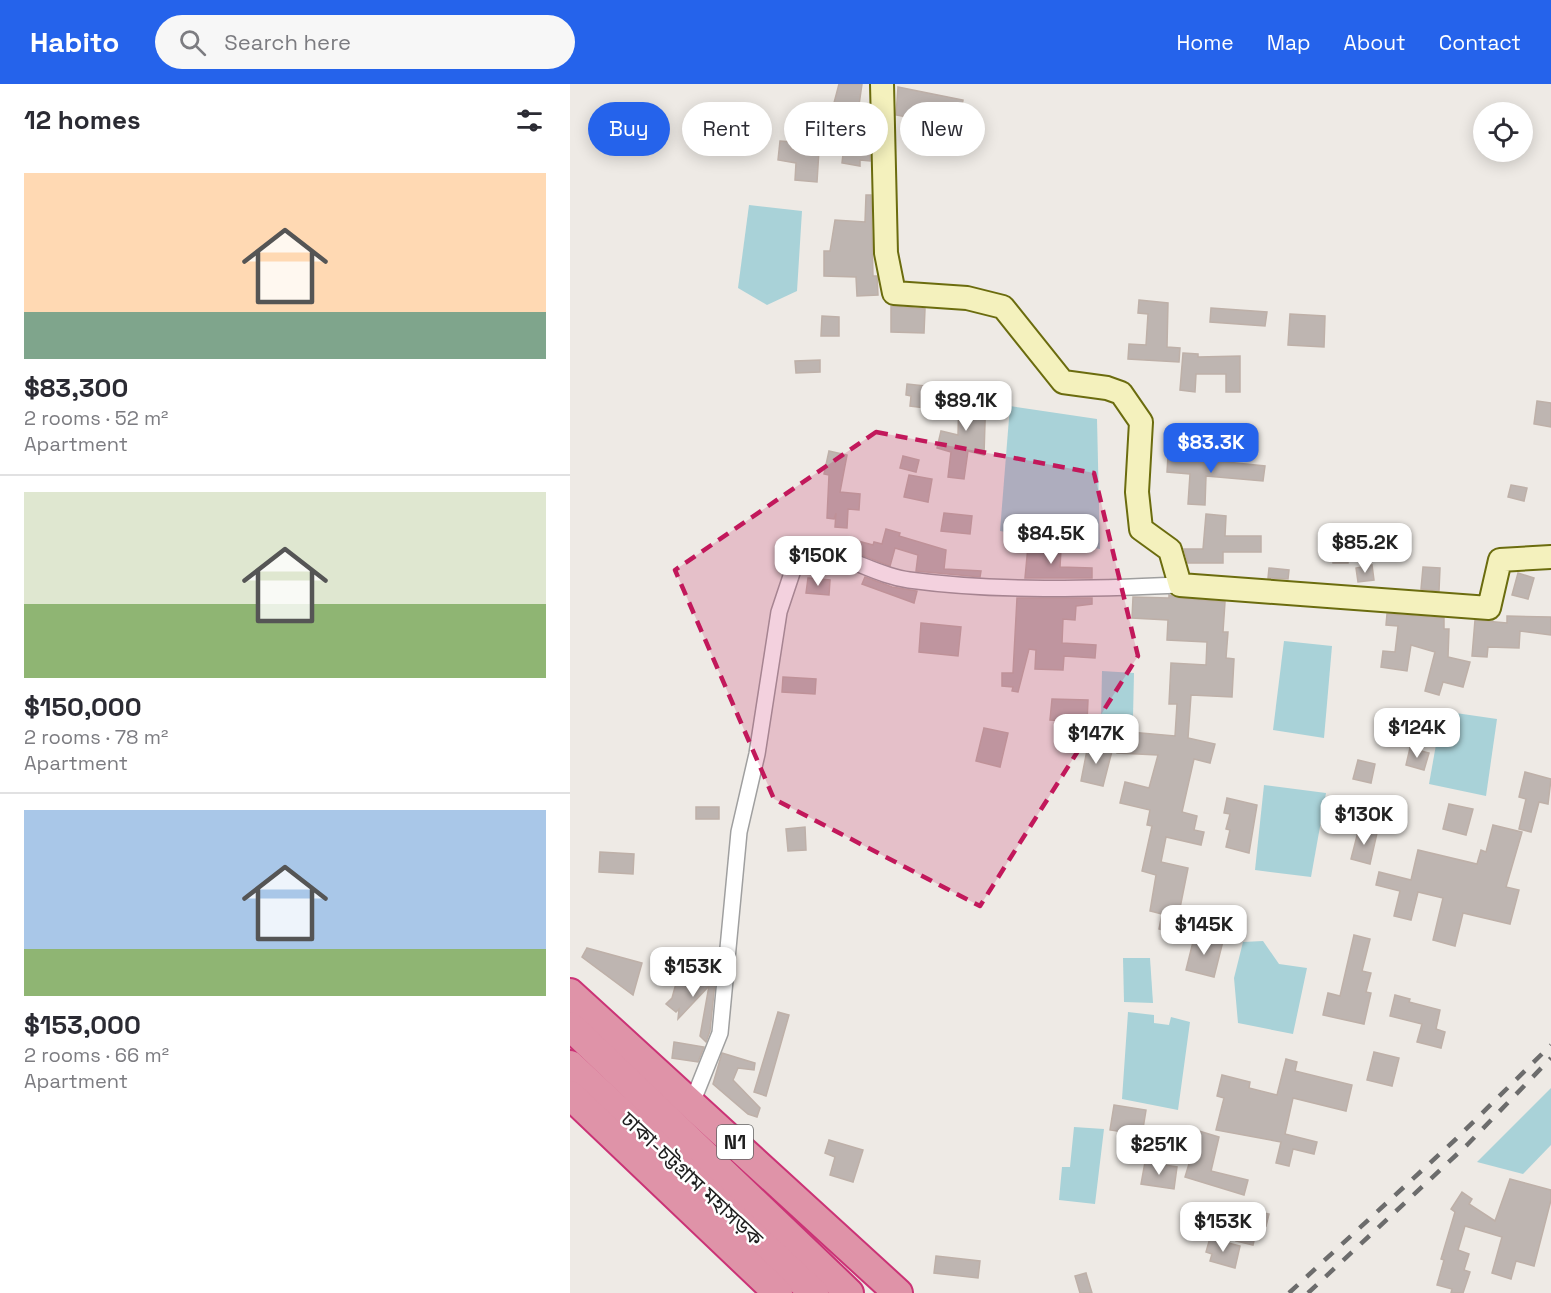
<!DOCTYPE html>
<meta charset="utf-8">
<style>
body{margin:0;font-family:"Space Grotesk","Noto Sans Bengali",sans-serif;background:#f7f7f7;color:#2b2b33;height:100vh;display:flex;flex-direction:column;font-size:22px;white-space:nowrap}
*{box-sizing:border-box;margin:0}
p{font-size:20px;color:#7c7c81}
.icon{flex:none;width:33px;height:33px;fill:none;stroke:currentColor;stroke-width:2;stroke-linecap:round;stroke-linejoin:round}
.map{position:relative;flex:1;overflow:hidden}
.sheet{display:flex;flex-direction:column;background:#fff;width:570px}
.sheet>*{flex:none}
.guide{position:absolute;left:18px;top:18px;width:570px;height:54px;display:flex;gap:12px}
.tools{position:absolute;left:903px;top:18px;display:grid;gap:12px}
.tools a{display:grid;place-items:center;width:60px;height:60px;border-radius:50%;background:#fff;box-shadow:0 3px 15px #0003;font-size:30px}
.price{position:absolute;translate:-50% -51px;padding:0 14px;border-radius:12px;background:#fff;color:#222;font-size:20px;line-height:39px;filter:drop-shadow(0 2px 3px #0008)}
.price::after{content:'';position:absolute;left:50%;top:36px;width:18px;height:14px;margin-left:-9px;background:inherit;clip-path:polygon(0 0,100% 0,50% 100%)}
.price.on{background:#2563eb;color:#fff}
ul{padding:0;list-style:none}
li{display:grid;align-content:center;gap:12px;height:318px;padding:0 24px}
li+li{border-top:2px solid #e1e1e2}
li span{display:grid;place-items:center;height:186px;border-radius:0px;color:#555}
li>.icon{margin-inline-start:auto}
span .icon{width:108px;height:108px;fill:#fffc;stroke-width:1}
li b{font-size:26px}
h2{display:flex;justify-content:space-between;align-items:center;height:72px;padding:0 24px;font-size:26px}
.chip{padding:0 21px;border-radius:27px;background:#fff;box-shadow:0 3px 15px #0003;font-size:21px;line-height:54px}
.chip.on{background:#2563eb;color:#fff}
header{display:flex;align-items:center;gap:36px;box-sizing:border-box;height:84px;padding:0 30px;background:#2563eb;color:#fff}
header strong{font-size:28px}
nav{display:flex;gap:33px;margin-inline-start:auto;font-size:21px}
.search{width:420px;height:54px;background:#f7f7f7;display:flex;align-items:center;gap:15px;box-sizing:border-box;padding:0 21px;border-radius:33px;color:#7c7c81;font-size:22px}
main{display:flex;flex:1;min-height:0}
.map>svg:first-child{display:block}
.water{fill:#a9d2d8}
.building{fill:#beb5b1;stroke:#beb0a8;stroke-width:1.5}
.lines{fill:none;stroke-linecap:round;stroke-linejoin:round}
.street-casing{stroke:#9f9f9f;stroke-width:18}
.secondary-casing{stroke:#6b6c0e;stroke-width:26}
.highway-casing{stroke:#cb3376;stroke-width:32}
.street{stroke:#fff;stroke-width:15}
.secondary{stroke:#f4f1bd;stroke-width:22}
.highway{stroke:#df93a8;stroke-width:28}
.rail{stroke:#6c6c6c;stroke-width:4.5;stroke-dasharray:12 12;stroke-linecap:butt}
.marked{fill:#c2185b;fill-opacity:0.2;stroke:#c2185b;stroke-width:4.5;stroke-dasharray:12 8;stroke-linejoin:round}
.labels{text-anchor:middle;stroke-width:5;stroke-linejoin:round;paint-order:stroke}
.shield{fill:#fff;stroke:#626262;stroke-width:1.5}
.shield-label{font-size:20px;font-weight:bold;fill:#1e1e1e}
.street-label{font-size:21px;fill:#1e1e1e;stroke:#fff}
</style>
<header>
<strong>Habito</strong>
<div class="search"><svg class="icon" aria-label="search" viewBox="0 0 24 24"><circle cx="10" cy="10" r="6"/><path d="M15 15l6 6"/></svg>Search here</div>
<nav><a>Home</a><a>Map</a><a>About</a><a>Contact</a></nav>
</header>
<main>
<section class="sheet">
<h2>12 homes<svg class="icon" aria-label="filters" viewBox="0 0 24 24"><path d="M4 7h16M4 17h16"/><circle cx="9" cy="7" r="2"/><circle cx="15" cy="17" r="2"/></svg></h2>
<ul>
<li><span style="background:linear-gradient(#ffd9b3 75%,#7fa58c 0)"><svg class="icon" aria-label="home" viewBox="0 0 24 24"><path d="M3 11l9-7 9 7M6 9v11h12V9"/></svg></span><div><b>$83,300</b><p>2 rooms · 52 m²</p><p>Apartment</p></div></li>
<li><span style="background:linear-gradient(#dfe7d0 60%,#8fb573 0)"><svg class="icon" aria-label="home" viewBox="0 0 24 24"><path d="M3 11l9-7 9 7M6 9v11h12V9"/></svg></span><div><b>$150,000</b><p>2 rooms · 78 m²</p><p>Apartment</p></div></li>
<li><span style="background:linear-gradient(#a9c7e8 75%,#8fb573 0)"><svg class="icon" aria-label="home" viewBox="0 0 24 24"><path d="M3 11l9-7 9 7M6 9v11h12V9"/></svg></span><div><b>$153,000</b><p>2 rooms · 66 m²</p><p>Apartment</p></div></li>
</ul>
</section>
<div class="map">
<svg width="981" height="1209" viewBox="0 0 981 1209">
<rect width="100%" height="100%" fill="#eeeae5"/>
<g class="water">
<path d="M179,121l53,6 -5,80 -30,14 -29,-17z"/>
<path d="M440,322l87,13 3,130 -100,-18z"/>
<path d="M714,557l48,5 -8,92 -51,-8z"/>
<path d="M532,587l32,2 -1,44 -32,3z"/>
<path d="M872,627l55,8 -11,77 -57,-12z"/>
<path d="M694,701l62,8 -15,84 -56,-7z"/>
<path d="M693,857l16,23 28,4 -14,66 -55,-11 -4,-45 9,-36z"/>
<path d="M553,874h27l3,45 -29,-1z"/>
<path d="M558,928l26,3v8l15,2 2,-8 19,5 -12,88 -56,-11z"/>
<path d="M981,1004v57l-28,29 -46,-12z"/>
<path d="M504,1043l30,2 -9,75 -36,-4 3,-33h8z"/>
</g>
<g class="building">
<path d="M269,0h23l-3,21 5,1 -2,10 7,1 -2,24h3v20l-10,-1v6l-18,-3 3,-26 -19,-4z"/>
<path d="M328,3l65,13 -3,17 -15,-3 -5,21 -30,-6 2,-11 -16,-3z"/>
<path d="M210,57l12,1 -1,7 28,1 -2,32 -22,-2 1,-17 -18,-3z"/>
<path d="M296,111h5l2,81h4l1,19 -21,1 -1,-19 -32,-1v-25h6l5,-31 30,2z"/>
<path d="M569,216l29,3 -1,44 13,1 -1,14 -51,-3 1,-15 17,1 2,-31 -10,-1z"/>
<path d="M321,222l34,3 -1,24 -33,-1z"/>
<path d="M641,224l56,4 -2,14 -55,-4z"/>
<path d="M720,230l35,2 -1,31 -36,-2z"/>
<path d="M252,232l17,1v19h-18z"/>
<path d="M613,269l15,1v3l42,-1v36h-14v-18h-30l-1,18 -15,-2z"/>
<path d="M250,276v12l-24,1 -1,-12z"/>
<path d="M337,300l36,4 -1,12 -16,-2 -1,10 -15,-2 1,-10 -5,-1z"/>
<path d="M389,307h27l-2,64 -16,-4 -4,28 -16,-2 3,-25 -14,-4 4,-17 17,4z"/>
<path d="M967,317l14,2v24l-17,-3z"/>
<path d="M259,367l18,4 -7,37 20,2 -1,16 -11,-1 -1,19 -12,-1 1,-14 -2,6 -7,-1 2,-43 -5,-1z"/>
<path d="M333,372l16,4 -3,12 -16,-4z"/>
<path d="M598,372l97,10 -2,15 -57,-5 -1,29 -17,-1 2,-30 -23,-2z"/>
<path d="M339,391l23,4 -4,23 -24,-5z"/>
<path d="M941,401l16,3 -3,13 -16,-4z"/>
<path d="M374,429l28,3 -2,18 -29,-3z"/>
<path d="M636,430l20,2 -1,20h36v16h-38v11h-35l-4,-14h19z"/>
<path d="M316,445l14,4 -1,3 47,14 -2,19 37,2 -1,6 -64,-6 2,-16 -23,-7 -5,18 -49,-19 2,-10 30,8 1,-3 8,2z"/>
<path d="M458,462l33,3 -1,18 32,1v10h-67z"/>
<rect x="763" y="462" width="15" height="17"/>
<path d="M802,481l2,15 -16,2 -2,-14z"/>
<path d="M853,483l17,1 -1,23 -18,-2z"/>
<path d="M699,484l20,2 -1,9 -20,-1z"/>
<path d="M948,489l16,5 -6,21 -16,-4z"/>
<path d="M295,493l27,10 25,4 -3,12 -52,-19z"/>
<path d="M238,494l22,2 -1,15 -23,-2z"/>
<path d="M599,511l10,3 46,4 -2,30h5l-2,26 8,1 -2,38 -41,-2 -3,43 27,6 -5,19 -16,-4 -12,53 15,4 -3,14 10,2 -3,13 -35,-8 -5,25 27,6 -13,65 -16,-4 3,-15 -12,-3 6,-36 -14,-4 10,-45 -5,-1 3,-15 -30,-7 5,-21 24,6 9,-33 -41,-2 2,-22 56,5 2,-32h-8l2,-41 35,2 1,-23 -40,-2 1,-20 -36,-2 1,-21 36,1z"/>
<path d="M447,514h75v6l-16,2 -1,14 -12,-1 -1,24 34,2 -1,13 -31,-2 -1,14 -28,-1 1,-19 -7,-1 -11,43 -6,-1 1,-4 -11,-1v-13h11z"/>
<path d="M817,530l57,4v11h5l-1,28 22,5 -7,25 -20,-5 -4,13 -14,-4 10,-39 -24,-7 -4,26 -26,-4 2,-16 12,1 3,-26 -12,-1z"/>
<path d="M937,532l44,1v18l-31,-4 -1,17 -31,-1 -1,10 -15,-1 3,-36 32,3z"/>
<path d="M351,539l40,4 -3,29 -39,-4z"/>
<path d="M213,593l33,2 -1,15 -33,-2z"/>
<path d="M482,615l36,1 -1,22 -37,-2z"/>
<path d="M814,641l12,3 -4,16 -12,-3z"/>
<path d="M414,644l24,5 -8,34 -24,-6z"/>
<path d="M518,661l24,6 -9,35 -22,-5z"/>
<path d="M840,664l19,5 -5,17 -18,-5z"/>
<path d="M788,676l17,4 -4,19 -18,-4z"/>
<path d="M955,688l26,7 -3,25 -9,-2 -8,30 -12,-3 7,-30 -7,-2z"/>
<path d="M657,714l30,7 -8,48 -23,-6 4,-17 -4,-1 4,-15 -6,-1z"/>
<path d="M879,720l24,5 -7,26 -23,-6z"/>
<rect x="126" y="723" width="23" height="12"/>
<path d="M923,741l29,7 -16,55 13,3 -9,34 -47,-11 -8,33 -22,-6 10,-42 -25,-6 -7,28 -17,-4 6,-25 -24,-6 3,-13 32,8 7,-30 59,14 4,-14 5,2z"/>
<path d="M235,743l1,23 -18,1 -2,-22z"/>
<path d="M789,744l18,5 -7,31 -19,-5z"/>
<path d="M30,768l34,2 -1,20 -34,-2z"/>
<path d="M625,850l28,7 -9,36 -28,-7z"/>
<path d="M784,851l16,4 -8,32 9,2 -5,19 5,1 -7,31 -41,-9 5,-22 12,3z"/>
<path d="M17,864l55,15 -9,32 -51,-38z"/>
<path d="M110,885l18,5 -2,6 19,3 -5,48 -4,11 -6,-6 9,-50 -31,33 1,-10 -3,3 -10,-8 6,-6z"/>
<path d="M825,911l15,4 -1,3 31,8 -4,19 9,3 -4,16 -24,-6 5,-18 -32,-8z"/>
<path d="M208,928l11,3 -23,81 -12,-4z"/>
<path d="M104,958l30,5 -6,15 -26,-4z"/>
<path d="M804,968l25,6 -7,28 -25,-6z"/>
<path d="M152,969l33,10 -1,7 -16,-2 -5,12 27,28 -3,9 -9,-3 -35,-30z"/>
<path d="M716,975l11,3 -2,9 57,14 -6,26 -53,-13 -8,36 32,8 -3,12 -21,-5 -4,17 -13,-3 5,-21 -65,-12 8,-32 -7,-2 5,-21 28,7 -1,6 28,7z"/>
<path d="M544,1021l32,5 -4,25 -32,-5z"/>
<path d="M629,1047l20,6 -8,34 37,9 -4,15 -59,-18z"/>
<path d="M259,1056l34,10 -10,32 -23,-7 5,-18 -10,-4z"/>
<path d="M575,1078l32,5 -3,22 -33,-5z"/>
<path d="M940,1095l41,11v10l-17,66 -18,-5 -5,18 -19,-6 10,-36 -37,-11 -7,24 11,4 -5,16 6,2 -7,21h-12l1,-4 -15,-4 7,-25 -3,-1 14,-47 -4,-3 11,-17 10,7 -3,5 26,17z"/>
<path d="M675,1125l24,5 -3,12 -8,-2 -5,21 -17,-4z"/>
<path d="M640,1154l30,8 -5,22 -25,-7 2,-7 -6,-2z"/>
<path d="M366,1172l44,5 -2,17 -44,-5z"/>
<path d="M516,1189l6,20h-12l-5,-17z"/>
</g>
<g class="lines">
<g class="street-casing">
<path id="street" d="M122,1019l28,-70 19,-201 18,-78 22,-142 18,-54 6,-6c39,-3 68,23 106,28 89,12 181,9 271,5"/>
</g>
<g class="secondary-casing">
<path id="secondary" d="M312,0l4,169 8,40 73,5 36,9 60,75 44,6 14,5 20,29 -4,70 4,37 29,21 10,35 309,23 11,-48 51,-3"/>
</g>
<g class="highway-casing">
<g id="highway">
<path d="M0,909l328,300"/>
<path d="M0,942l279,267"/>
<path d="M0,981l244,228"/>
<path d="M0,1011l208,198"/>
</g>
</g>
<use href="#street" class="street"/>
<use href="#secondary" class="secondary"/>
<use href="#highway" class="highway"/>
<g class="rail">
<path d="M719,1209l167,-154 95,-94"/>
<path d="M738,1209l159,-148 84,-87"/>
</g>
</g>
<path class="marked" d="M306,348l218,41 44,183 -158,250 -206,-107 -99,-229z"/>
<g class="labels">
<rect class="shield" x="147" y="1041" width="36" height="34" rx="4.5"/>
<g class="shield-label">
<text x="165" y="1065">N1</text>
</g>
<g class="street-label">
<text transform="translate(122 1095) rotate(43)" y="7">ঢাকা-চট্টগ্রাম মহাসড়ক</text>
</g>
</g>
</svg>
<div class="tools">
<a><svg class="icon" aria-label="locate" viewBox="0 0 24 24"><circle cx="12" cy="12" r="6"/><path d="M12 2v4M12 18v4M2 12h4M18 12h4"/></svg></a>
</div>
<b class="price" style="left:396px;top:348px">$89.1K</b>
<b class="price on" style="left:641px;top:390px">$83.3K</b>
<b class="price" style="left:481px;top:481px">$84.5K</b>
<b class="price" style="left:795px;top:490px">$85.2K</b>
<b class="price" style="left:248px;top:503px">$150K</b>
<b class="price" style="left:847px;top:675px">$124K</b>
<b class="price" style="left:526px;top:681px">$147K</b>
<b class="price" style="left:794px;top:762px">$130K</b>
<b class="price" style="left:634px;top:872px">$145K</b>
<b class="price" style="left:123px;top:914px">$153K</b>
<b class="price" style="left:589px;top:1092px">$251K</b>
<b class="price" style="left:653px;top:1169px">$153K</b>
<div class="guide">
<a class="chip on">Buy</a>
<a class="chip">Rent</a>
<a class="chip">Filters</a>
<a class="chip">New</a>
</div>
</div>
</main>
